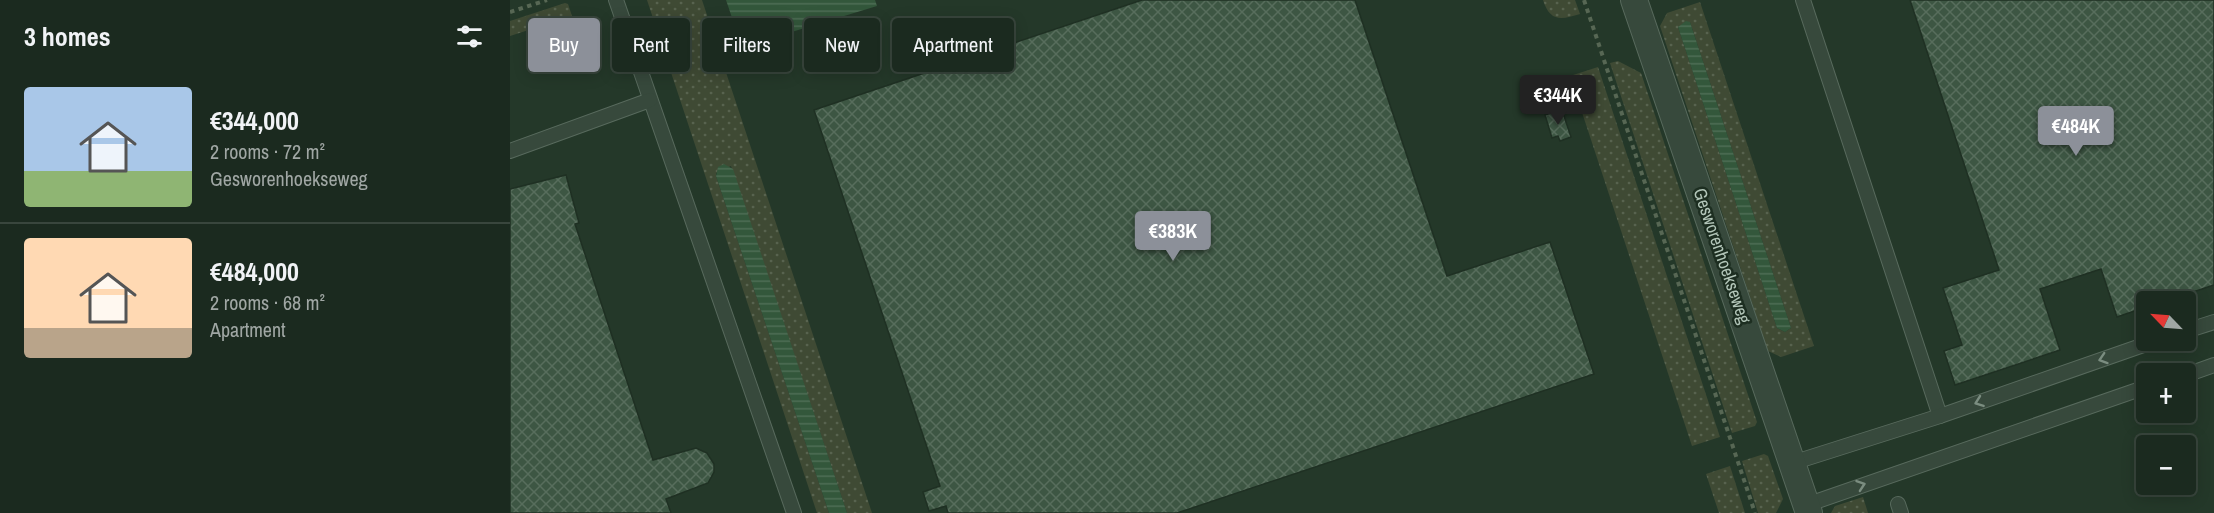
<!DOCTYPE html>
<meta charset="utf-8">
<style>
body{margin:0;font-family:"Archivo Narrow",sans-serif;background:#243228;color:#f1f3f6;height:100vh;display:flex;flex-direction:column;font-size:22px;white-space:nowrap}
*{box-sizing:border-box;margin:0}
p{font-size:20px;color:#a0a7a4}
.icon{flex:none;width:33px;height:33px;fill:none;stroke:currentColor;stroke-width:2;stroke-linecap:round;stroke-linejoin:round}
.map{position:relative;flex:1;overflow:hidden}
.drawer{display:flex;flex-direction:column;background:#1b2a1f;width:510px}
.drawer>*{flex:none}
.hud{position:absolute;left:18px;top:18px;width:570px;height:54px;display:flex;gap:12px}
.needle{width:39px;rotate:295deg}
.controls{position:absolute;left:1626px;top:291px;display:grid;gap:12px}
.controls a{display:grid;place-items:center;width:60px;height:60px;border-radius:6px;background:#1b2a1f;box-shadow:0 3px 15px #0003,0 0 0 2px #39463d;font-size:30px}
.price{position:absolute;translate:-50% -51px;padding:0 14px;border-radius:6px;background:#8c9099;color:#fff;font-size:20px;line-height:39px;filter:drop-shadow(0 2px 3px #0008)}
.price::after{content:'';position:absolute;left:50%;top:36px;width:18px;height:14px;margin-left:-9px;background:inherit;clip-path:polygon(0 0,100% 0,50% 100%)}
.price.current{background:#222;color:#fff}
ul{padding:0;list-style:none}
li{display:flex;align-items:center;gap:18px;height:150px;padding:0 24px}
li+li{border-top:2px solid #39463d}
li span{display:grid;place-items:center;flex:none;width:168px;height:120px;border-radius:6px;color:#555}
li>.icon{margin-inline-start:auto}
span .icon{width:72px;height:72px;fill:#fffc;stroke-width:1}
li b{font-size:26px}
h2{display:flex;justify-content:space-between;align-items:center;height:72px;padding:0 24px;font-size:26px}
.tag{padding:0 21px;border-radius:6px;background:#1b2a1f;box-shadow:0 3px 15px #0003,0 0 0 2px #39463d;font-size:21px;line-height:54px}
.tag.current{background:#8c9099;color:#fff}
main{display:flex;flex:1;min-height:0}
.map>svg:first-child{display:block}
.grass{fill:url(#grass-dots);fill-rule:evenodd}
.water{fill:url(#water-rules)}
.building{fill:url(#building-cross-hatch);stroke:#1f3023;stroke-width:1.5}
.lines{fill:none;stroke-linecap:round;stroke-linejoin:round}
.service-casing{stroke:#586a5d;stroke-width:16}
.minor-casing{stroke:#586a5d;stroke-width:28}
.path{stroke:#576754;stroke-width:4;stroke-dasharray:4.5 4.5;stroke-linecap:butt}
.service{stroke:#37493c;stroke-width:14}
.minor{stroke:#37493c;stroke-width:26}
.oneway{stroke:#7b8d80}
.labels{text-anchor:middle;stroke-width:5;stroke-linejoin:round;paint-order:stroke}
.street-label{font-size:18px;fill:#b2c5b8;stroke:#1d2e21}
</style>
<main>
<section class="drawer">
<h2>3 homes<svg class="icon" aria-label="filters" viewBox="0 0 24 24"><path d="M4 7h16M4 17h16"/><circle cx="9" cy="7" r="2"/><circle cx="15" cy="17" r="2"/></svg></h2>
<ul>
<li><span style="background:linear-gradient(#a9c7e8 70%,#8fb573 0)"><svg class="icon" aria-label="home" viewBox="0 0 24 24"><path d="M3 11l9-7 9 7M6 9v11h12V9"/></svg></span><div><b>€344,000</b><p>2 rooms · 72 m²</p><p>Gesworenhoekseweg</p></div></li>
<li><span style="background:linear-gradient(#ffd9b3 75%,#b9a48a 0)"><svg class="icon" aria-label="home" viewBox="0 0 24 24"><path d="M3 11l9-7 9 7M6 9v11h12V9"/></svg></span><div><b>€484,000</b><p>2 rooms · 68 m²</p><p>Apartment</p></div></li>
</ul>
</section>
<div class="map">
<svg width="1704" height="513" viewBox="0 0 1704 513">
<defs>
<pattern id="grass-dots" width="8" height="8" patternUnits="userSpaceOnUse" patternTransform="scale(1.5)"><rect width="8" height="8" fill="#3f4a34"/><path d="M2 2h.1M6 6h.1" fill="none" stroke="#58634f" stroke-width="1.8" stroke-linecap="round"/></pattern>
<pattern id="water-rules" width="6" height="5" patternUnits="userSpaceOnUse" patternTransform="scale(1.5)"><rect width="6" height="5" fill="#33573b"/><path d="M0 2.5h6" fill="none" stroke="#4e6e55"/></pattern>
<pattern id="building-cross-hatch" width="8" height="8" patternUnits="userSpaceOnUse" patternTransform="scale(1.5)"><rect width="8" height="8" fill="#3d5643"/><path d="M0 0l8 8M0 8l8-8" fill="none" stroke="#576d5c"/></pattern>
</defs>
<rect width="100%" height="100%" fill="#243829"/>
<g class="grass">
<path d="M137,0h55l170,513h-25l-116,-347 -15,7v3l113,337h-12z"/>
<path d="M1033,0h32l5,14c-19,6 -30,8 -37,-14z"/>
<path d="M1190,2l114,344 -33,11 -13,-6 -108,-325 7,-13zM1180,22l101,306 -6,4 -8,-4 -99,-301z"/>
<path d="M55,3l3,1 4,12 -62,20v-15z"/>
<path d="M1108,61l23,12 116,349 -2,4 -23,7 -122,-370z"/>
<path d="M1088,67l122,370 -28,9 -122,-370z"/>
<path d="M1254,454l4,2 15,43 -7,14h-18l-16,-52z"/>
<path d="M1220,466l15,47h-26l-13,-39z"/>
<path d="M1353,497l5,16h-37l4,-7z"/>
</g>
<g class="water">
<path d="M216,0h149l2,6 -135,41z"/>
<path d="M1176,21l4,1 101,306 -6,4 -8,-4 -99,-301z"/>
<path d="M214,164l9,5 114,344h-18l-113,-337 2,-9z"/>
</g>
<g class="building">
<path d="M632,0h213l92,276 103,-34 44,132 -417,139h-229l-2,-7 -17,5 -6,-19 17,-6 -126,-376z"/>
<path d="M1400,0h304v285l-51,17h-17v5l-29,10 -16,-48 -61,20 20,61 -105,35 -11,-34 18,-6 -19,-57 56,-18z"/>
<path d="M1047,111l2,4 4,-2 8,24 -11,4 -2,-5 -6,2 -7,-23z"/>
<path d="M56,175l13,48 -4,1 78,236 43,-12 11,5 7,11v8l-6,11 -42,16 5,14h-161v-324z"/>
</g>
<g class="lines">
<g class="service-casing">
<g id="service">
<path d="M106,0l178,513"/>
<path d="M1293,0l137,416"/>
<path d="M0,151l140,-51"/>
<path d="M1676,331l28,-9"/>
<path d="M1676,375l28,-10"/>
<path d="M1282,463l148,-47 218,-76"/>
<path d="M1388,504l3,9"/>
<path d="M1296,505l340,-118"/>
</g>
</g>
<g class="minor-casing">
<path id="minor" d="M1124,0l175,513"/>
</g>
<g class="path">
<path d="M1074,0l171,513"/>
<path d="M0,12l37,-12"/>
</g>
<use href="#service" class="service"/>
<use href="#minor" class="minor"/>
</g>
<defs><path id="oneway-chevron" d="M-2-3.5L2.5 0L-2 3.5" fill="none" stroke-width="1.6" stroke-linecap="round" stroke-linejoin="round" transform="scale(1.5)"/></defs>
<g class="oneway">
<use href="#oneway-chevron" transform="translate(1593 359) rotate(162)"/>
<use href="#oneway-chevron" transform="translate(1469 402) rotate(160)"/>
<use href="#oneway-chevron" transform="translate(1351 485) rotate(-19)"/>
</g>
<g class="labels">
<g class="street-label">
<text transform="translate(1212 256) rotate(71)" y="6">Gesworenhoekseweg</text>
</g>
</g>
</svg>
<div class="controls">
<a><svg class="needle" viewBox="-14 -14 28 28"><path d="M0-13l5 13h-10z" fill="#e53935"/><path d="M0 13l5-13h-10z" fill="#a0a7a4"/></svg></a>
<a>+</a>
<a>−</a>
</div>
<b class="price current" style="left:1048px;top:126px">€344K</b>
<b class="price" style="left:1566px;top:157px">€484K</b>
<b class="price" style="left:663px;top:262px">€383K</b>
<div class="hud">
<a class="tag current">Buy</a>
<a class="tag">Rent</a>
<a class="tag">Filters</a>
<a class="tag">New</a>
<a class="tag">Apartment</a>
</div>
</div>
</main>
